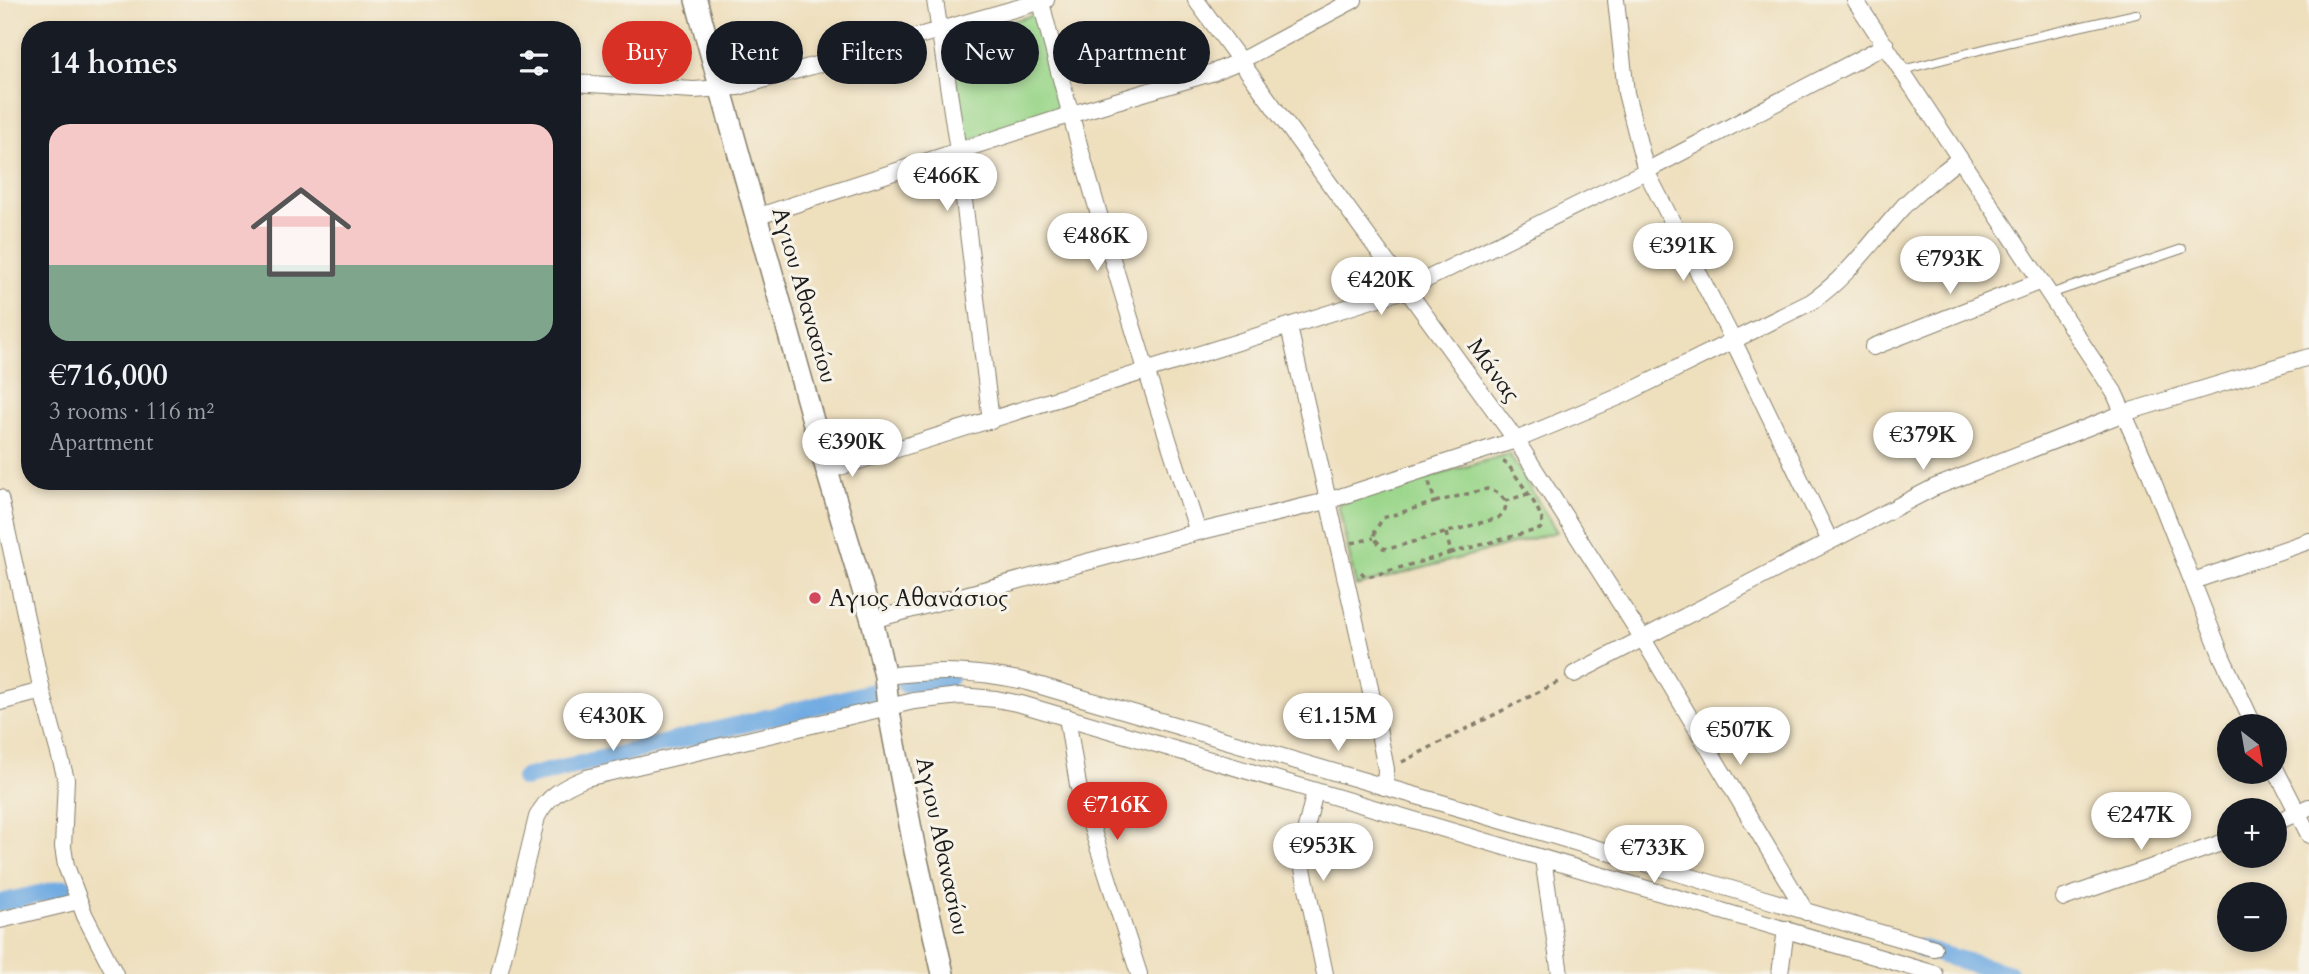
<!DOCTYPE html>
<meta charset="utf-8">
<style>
body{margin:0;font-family:Cardo,serif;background:#20242c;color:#f1f3f6;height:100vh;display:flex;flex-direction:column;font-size:26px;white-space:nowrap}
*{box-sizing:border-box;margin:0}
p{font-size:23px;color:#9ea1a6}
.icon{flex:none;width:38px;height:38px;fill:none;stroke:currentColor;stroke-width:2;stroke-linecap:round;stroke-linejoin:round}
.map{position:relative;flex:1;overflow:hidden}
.side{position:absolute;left:21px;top:21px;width:560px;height:469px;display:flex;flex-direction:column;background:#171b24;border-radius:28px;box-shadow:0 4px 10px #0003}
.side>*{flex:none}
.hud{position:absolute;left:602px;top:21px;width:665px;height:63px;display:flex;gap:14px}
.needle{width:46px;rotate:149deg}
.tools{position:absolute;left:2217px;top:714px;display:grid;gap:14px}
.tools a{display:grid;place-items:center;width:70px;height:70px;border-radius:50%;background:#171b24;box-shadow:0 4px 10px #0003;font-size:35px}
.price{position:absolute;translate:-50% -60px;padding:0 16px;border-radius:24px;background:#fff;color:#222;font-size:23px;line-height:46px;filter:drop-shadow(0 2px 4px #0008)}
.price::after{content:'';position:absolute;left:50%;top:42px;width:21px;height:16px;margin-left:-10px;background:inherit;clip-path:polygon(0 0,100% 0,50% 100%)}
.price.active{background:#d93025;color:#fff}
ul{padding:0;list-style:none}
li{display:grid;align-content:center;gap:14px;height:371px;padding:0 28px}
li+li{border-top:2px solid #363941}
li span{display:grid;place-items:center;height:217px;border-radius:21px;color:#555}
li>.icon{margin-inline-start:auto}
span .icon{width:126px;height:126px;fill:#fffc;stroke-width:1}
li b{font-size:30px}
h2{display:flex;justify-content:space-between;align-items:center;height:84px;padding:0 28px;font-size:30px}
.tag{padding:0 24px;border-radius:32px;background:#171b24;box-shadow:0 4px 10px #0003;font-size:24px;line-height:63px}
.tag.active{background:#d93025;color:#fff}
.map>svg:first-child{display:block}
.park{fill:#99d589;stroke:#5a7852;stroke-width:2}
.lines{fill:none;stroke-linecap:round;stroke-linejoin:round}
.canal{stroke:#71abe2;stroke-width:18}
.lane-casing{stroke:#857e6c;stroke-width:10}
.street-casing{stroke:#857e6c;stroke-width:18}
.secondary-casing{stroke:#857e6c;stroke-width:24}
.path{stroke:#857e6c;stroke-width:3.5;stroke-dasharray:5 5;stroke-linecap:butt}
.lane{stroke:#fff;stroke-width:8}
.street{stroke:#fff;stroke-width:16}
.secondary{stroke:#fff;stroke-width:21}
.poi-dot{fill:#d1495b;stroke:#f7f3e8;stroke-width:2.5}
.labels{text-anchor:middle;stroke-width:6;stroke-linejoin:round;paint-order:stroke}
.street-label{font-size:23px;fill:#1c1c1c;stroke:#f7f3e8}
.poi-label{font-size:23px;fill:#1c1c1c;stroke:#f7f3e8;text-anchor:start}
</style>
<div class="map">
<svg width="2309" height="974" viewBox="0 0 2309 974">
<rect width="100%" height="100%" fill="#f7f3e8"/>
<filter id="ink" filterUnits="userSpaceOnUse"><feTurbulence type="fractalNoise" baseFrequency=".0143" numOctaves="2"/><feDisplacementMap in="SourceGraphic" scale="14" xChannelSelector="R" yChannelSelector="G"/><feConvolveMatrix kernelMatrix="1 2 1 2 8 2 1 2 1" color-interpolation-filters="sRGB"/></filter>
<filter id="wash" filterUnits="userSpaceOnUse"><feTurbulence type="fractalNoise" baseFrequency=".00686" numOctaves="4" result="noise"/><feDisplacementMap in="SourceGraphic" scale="28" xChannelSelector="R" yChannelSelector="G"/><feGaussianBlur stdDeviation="1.57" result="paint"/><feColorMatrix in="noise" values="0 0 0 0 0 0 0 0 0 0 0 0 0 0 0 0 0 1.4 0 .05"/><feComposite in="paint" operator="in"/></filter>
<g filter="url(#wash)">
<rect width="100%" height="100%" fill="#eedfbd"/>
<g class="park">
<path d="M1040,13l27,96 -104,34 -14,-104z"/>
<path d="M1509,454l48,78 -201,54 -18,-82z"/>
</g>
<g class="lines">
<g class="canal">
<path d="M905,684l44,-6"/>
<path d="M524,778l348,-86"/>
<path d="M0,903l65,-15"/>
<path d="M1919,948l90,26"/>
</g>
</g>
</g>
<g filter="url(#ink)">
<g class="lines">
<g class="lane-casing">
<g id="lane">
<path d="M1902,70l109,-28 125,-28"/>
<path d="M2050,294l132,-45"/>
</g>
</g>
<g class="street-casing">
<g id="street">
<path d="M935,0l23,151 33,270"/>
<path d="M1196,0l320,440 127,199 163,273"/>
<path d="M1616,0l10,93 20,78 87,169 97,201"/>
<path d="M1855,0l259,392 33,74 75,191 32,69"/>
<path d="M1041,2c45,179 100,355 157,530"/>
<path d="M572,83l122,7 44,-3 308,-87"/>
<path d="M756,217l313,-102 145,-43 28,-12 112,-60"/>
<path d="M1873,347l168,-66"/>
<path d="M827,471l580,-182 239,-118 240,-126"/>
<path d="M0,498l42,193 24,88 -3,68 3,19 19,50 30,58"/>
<path d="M2193,581l116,-40"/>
<path d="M872,620l326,-88 129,-31 189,-61 105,-44 190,-94c37,-25 61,-61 90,-93 17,-19 39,-34 58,-50"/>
<path d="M1574,674l359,-186 191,-75 185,-56"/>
<path d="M885,676c53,-6 86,-6 139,5l361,106 1,-18 -18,-91 -79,-351"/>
<path d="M0,702l42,-11"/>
<path d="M1067,717l11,68 61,189"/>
<path d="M2275,768l34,67"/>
<path d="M1385,787c184,51 365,110 549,161"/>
<path d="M1315,791l-13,54 -1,14 24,115"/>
<path d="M2275,823l34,-16"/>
<path d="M1543,859l17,115"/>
<path d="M2064,898l166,-58"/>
<path d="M0,920l79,-19"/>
<path d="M499,974l38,-157c10,-21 27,-30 49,-39l328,-77 46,-5 36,3 25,5 914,270"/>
<path d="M1780,974l6,-45"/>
</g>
</g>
<g class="secondary-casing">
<path id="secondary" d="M696,0l131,471 45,149 13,56 3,31 27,144 28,123"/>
</g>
<g class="path">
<path d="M1429,482l6,20 -52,16 -8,13 -1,7 9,10 5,1 110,-31c6,-5 9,-9 7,-17l23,-7"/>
<path d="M1435,502l52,-13 12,4 6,8"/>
<path d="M1446,533l5,20 89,-24 3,-4c-2,-18 -26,-46 -36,-62l-4,-1"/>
<path d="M1352,543l22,-5"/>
<path d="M1361,572l4,4h6l80,-23"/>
<path d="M1402,762l158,-81"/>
</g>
<use href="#lane" class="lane"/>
<use href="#street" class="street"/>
<use href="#secondary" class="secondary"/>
</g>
</g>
<circle class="poi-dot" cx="815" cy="598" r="7"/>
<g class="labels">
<g class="street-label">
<text transform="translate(805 295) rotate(74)" y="8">Αγιου Αθανασίου</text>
<text transform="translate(1494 370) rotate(54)" y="8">Μάνας</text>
<text transform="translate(943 846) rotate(78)" y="8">Αγιου Αθανασίου</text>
</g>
<g class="poi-label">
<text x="829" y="606">Αγιος Αθανάσιος</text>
</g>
</g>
</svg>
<div class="tools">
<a><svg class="needle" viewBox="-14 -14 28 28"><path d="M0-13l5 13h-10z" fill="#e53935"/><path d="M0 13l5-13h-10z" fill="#9ea1a6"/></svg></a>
<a>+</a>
<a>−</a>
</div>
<b class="price" style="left:947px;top:213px">€466K</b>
<b class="price" style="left:1097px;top:273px">€486K</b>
<b class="price" style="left:1683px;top:283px">€391K</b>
<b class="price" style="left:1950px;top:296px">€793K</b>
<b class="price" style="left:1381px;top:317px">€420K</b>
<b class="price" style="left:1923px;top:472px">€379K</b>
<b class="price" style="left:852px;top:479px">€390K</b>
<b class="price" style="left:613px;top:753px">€430K</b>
<b class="price" style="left:1338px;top:753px">€1.15M</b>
<b class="price" style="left:1740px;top:767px">€507K</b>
<b class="price active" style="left:1117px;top:842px">€716K</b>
<b class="price" style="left:2141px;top:852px">€247K</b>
<b class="price" style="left:1323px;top:883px">€953K</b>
<b class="price" style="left:1654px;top:885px">€733K</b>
<div class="hud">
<a class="tag active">Buy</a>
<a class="tag">Rent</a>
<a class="tag">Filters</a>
<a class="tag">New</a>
<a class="tag">Apartment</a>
</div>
<section class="side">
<h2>14 homes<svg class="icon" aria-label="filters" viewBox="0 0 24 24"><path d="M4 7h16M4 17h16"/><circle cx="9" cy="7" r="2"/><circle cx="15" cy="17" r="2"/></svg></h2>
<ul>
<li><span style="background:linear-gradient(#f6c9c9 65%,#7fa58c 0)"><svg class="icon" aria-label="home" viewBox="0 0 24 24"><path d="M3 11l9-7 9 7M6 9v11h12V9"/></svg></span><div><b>€716,000</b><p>3 rooms · 116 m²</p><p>Apartment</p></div></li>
</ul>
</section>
</div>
